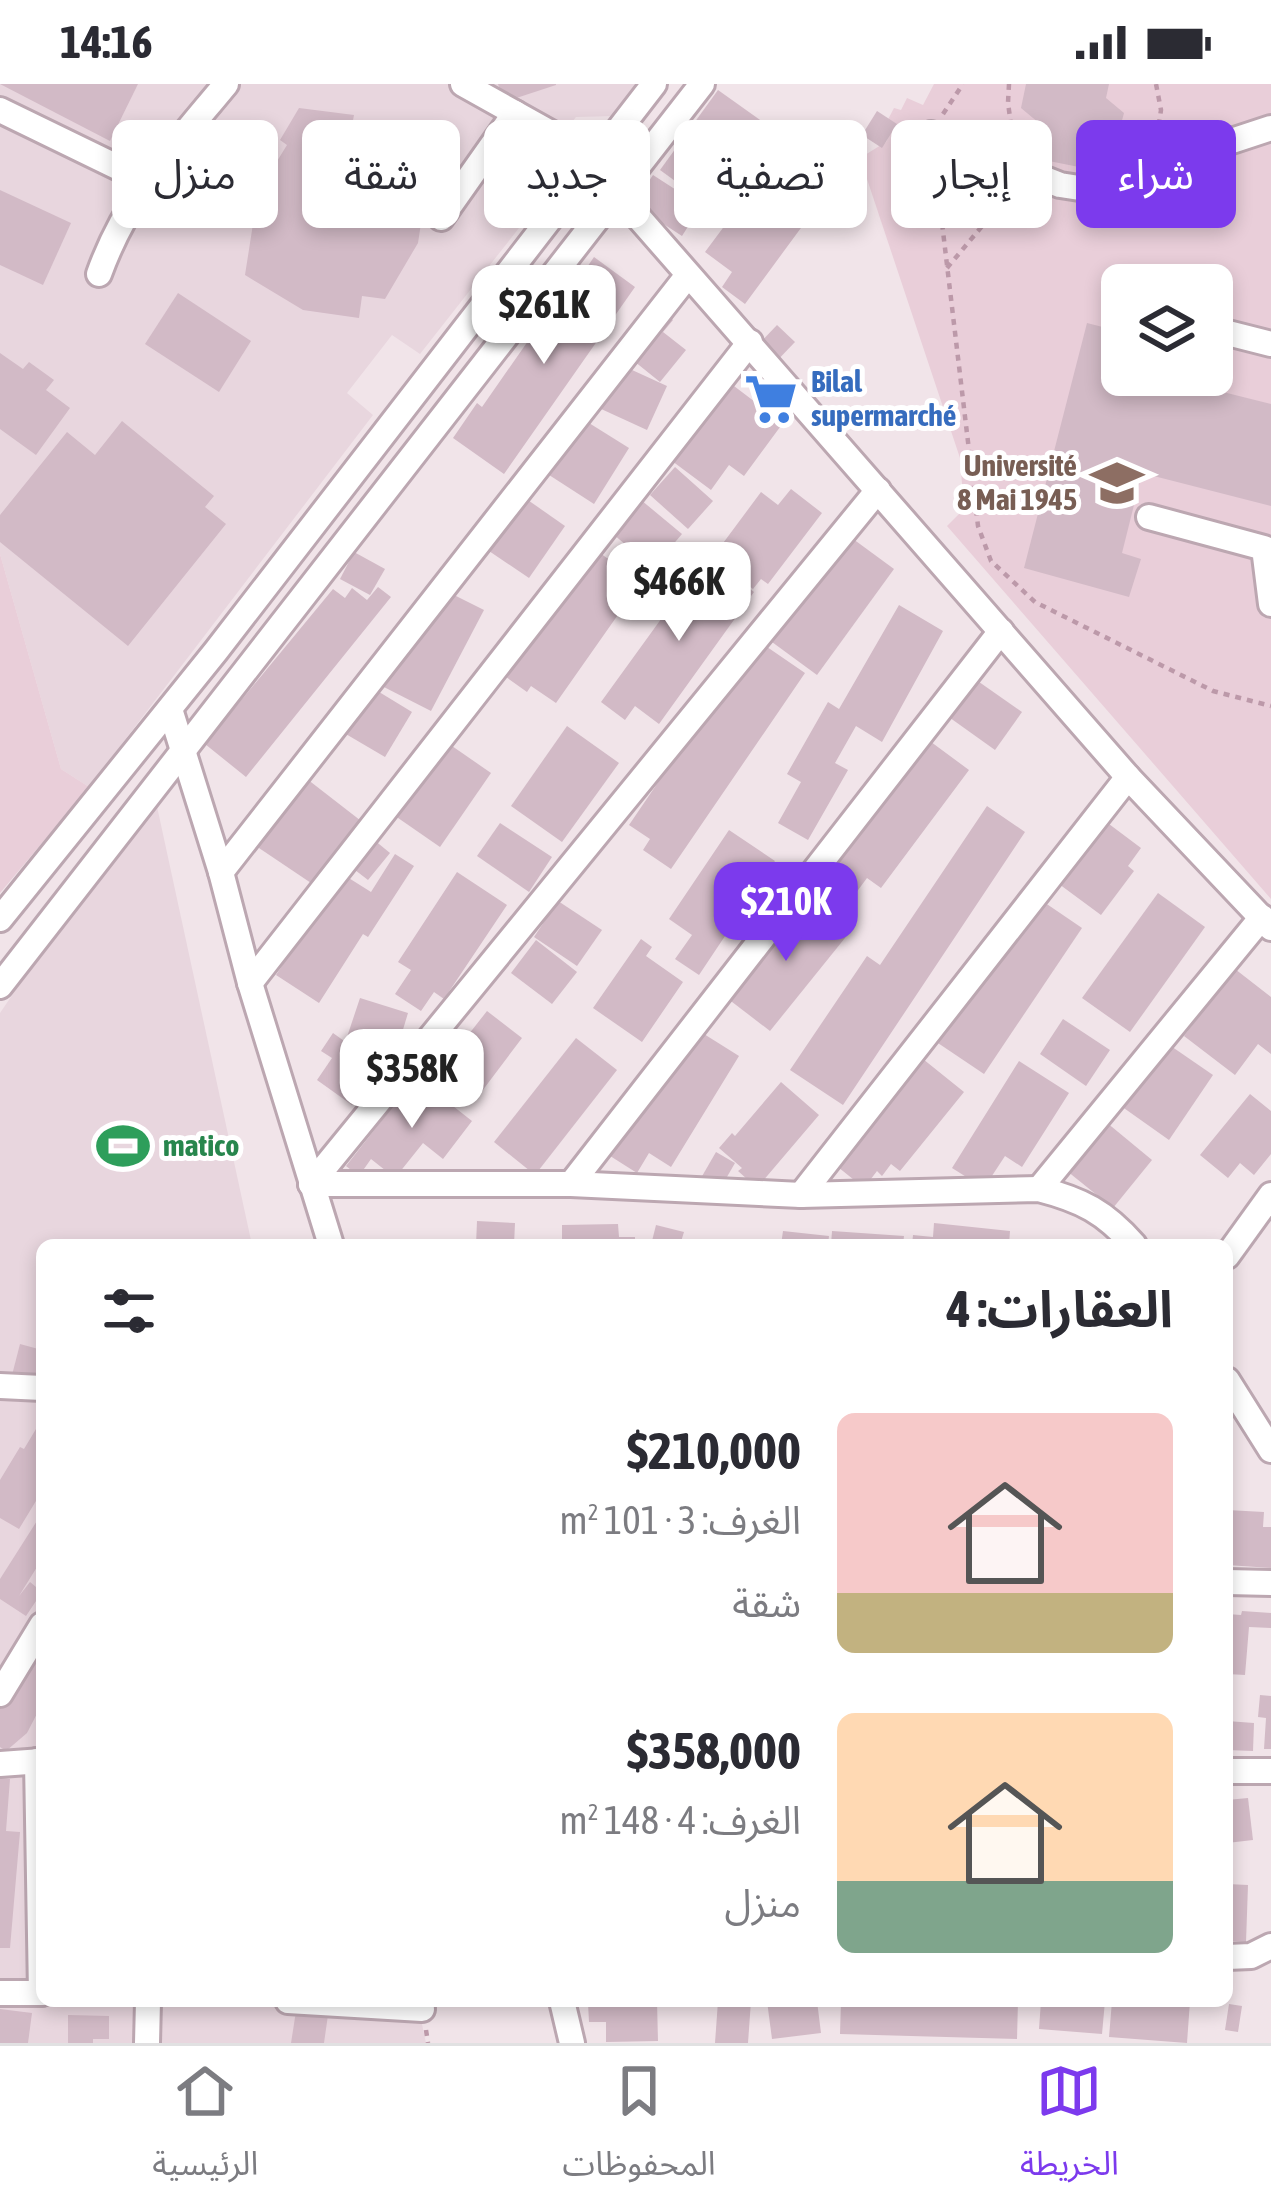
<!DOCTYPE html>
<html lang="ar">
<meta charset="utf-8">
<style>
body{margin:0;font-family:"Asap Condensed","Noto Sans Arabic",sans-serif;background:#f7f7f7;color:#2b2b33;direction:rtl;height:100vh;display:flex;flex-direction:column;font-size:45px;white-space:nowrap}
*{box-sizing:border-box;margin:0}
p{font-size:39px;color:#7c7c81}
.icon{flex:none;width:66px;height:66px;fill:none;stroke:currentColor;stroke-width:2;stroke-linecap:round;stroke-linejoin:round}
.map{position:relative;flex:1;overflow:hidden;direction:ltr}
.panel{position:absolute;left:36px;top:1155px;width:1197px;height:768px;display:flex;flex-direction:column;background:#fff;border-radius:18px;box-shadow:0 6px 18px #0003;direction:rtl}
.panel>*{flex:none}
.hud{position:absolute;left:36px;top:36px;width:1200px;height:108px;direction:rtl;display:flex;gap:24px}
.fabs{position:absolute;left:1101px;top:180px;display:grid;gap:24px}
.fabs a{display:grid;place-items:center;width:132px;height:132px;border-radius:18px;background:#fff;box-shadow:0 6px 18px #0003;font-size:60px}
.price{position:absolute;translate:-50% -102px;padding:0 27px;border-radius:24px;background:#fff;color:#222;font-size:39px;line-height:78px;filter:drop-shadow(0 3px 6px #0008)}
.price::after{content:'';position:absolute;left:50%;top:72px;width:36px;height:27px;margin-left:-18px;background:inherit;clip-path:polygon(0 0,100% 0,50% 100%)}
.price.active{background:#7c3aed;color:#fff}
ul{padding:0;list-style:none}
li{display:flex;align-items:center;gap:36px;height:300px;padding:0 60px}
li span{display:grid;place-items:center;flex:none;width:336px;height:240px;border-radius:18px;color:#555}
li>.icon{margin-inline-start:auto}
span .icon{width:144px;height:144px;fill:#fffc;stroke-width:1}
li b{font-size:51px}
h2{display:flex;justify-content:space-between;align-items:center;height:144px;padding:0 60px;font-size:51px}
.pill{padding:0 42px;border-radius:18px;background:#fff;box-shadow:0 6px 18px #0003;font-size:42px;line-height:108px}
.pill.active{background:#7c3aed;color:#fff}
.status{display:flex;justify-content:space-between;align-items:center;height:84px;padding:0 60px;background:#fff;direction:ltr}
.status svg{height:33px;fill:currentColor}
.tab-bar{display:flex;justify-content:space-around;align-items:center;height:168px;border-top:3px solid #e1e1e2;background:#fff;font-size:33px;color:#7c7c81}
.tab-bar a{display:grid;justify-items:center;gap:6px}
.tab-bar .active{color:#7c3aed}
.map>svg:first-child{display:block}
.residential{fill:#e8d6de}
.education{fill:#e9ced9;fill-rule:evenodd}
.building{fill:#d2bac6}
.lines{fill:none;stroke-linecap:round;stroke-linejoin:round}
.minor-casing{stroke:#bca7b1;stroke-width:30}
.path{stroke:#bc99a9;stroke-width:4.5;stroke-dasharray:6 6;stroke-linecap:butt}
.minor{stroke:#fff;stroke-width:24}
.labels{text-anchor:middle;stroke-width:10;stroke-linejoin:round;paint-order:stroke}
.shop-label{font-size:30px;font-weight:bold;fill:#366cbe;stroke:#fff;text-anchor:start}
.education-label{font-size:30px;font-weight:bold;fill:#785e54;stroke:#fff;text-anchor:end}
.leisure-label{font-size:30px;font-weight:bold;fill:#27864d;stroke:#fff;text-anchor:start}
</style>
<div class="status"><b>14:16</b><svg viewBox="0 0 49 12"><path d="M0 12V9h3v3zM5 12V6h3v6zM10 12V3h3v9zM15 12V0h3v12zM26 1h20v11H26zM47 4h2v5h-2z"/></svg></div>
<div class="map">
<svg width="1271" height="1959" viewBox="0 0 1271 1959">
<rect width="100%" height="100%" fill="#f1e4e9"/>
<g class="residential">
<path d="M0,0h639l-26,32 -37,1 -28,36 11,24 -139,177 -28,-19 -45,58 26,22 -284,372 -28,-18 -61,-215z"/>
<path d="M153,704l99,457h-210v756h375l9,42h-426v-1030z"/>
</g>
<g class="education">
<path d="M934,0h337v815l-324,-373 17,-17 -4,-51 -100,-300 26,-16 5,-10 -8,-3 11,-21 7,2 6,-12 16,7zM1122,201h90v90h-90z"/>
<path d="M0,470l61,215 28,18 -89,106z"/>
</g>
<g class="building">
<path d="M0,0h138l-28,57z"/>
<path d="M498,0h58v1l-52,17z"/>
<path d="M1026,0h83l-3,14 18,15 -8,30 -22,27 -55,-11 -6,-5 6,-31 -18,-15z"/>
<path d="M718,6l49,35 -59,80 -48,-35z"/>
<path d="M299,24l55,7 -3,16 19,3 59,36 -11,73 -33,56 -23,-3 -3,22 -56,-8 -58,-35 13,-83 29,-47 -7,-5z"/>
<path d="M877,27l20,13 -15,24 -20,-13z"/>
<path d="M798,43l50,37 -103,140 -23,-17 10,-15 -27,-20z"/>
<path d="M653,91l48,31 -19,30 -20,-13 -5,8 -19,-13 11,-17 -9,-7z"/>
<path d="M0,106l71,33 -28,62 -43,-20z"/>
<path d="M594,173l41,30 -131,187 -51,-36 24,-35 5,4 83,-119 5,4z"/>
<path d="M178,209l73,48 -32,51 -74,-48z"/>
<path d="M660,225l13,11 -10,12 23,18 -26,32 -36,-29z"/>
<path d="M1087,239l35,9v43h46l-1,3 104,26v102l-129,-33 -20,80 19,6 -12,38 -105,-29z"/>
<path d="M777,241l18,17 -24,25 -18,-17z"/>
<path d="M0,269l23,16 6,-7 25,18 -8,10 24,18 -34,47 -36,-26z"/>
<path d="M619,280l48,22 -20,44 -48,-22z"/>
<path d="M730,299l53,40 -39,53 -15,-11 -18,25 -39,-29z"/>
<path d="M581,334l48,30 -35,56 -48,-31z"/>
<path d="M122,337l92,75 -9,11 21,17 -98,122 -128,-104v-27l67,-83 28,23z"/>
<path d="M675,383l38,34 -25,28 -38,-34z"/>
<path d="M791,405l31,24 -54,71 -7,-5 -8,10 -41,-31 49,-66 17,13z"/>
<path d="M525,414l40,28 -36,52 -40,-27z"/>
<path d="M641,416l41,34 -29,34 -40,-34z"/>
<path d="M849,452l45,33 -77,106 -45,-33z"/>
<path d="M597,467l44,31 -85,121 -25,-17 -4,6 -28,-20z"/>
<path d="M354,468l31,17 -15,26 -30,-16z"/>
<path d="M706,473l48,35 -95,132 -24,-18 -10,14 -24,-18z"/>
<path d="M378,503l13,10 -145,180 -41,-33 128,-155 12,9 7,-10 15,12z"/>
<path d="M444,506l40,20 -53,101 -55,-28z"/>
<path d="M899,521l44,26 -61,111 -26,-16 -21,37 13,7 -40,70 -30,-17 23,-41 -14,-8 41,-72 11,7z"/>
<path d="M760,558l45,31 -134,196 -28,-19 7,-11 -21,-14 105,-154z"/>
<path d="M972,593l50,35 -27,38 -49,-35z"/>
<path d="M366,600l46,28 -27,45 -46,-27z"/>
<path d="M567,642l52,37 -57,79 -51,-36z"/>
<path d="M439,653l52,36 -51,74 -52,-36z"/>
<path d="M927,655l42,31 -88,118 -14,-10 -20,27 -32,-25z"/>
<path d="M307,695l58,45 -51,61 -58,-39z"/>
<path d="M987,722l38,26 -182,273 -53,-35 77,-114 13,9z"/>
<path d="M500,739l52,34 -23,35 -52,-36z"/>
<path d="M1109,740l32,24 -13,18 6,5 -33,44 -42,-31 35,-47 3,2z"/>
<path d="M729,746l46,31 -76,114 -24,-16 17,-24 -23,-16z"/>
<path d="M368,751l22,18 -22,27 -22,-17z"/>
<path d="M395,770l19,12 -46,71 -5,-3 -44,69 -43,-28 42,-64 18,-41 35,22z"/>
<path d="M457,788l50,33 -63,94 -10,-7 -13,19 -26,-17 16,-24 -13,-8z"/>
<path d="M1158,809l47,34 -75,105 -48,-34z"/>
<path d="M801,812l48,37 -79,98 -47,-36z"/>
<path d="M1035,812l47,32 -98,146 -55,-37z"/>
<path d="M558,817l44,29 -25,36 -43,-29z"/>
<path d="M641,855l11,8 -6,9 37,26 -41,60 -49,-34z"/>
<path d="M536,856l41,32 -25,32 -41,-31z"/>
<path d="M1235,885l36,28v57l-13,-10 -23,31 -51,-39z"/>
<path d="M360,914l48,15 -13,43 -49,-16z"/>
<path d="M487,927l35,27 -49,65 -34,-26 14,-18 -16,-13 14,-18 14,11z"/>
<path d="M1063,935l47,31 -24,36 -46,-32z"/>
<path d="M688,940l51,32 -68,111 -22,-14 -12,20 -30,-19z"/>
<path d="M333,949l46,33 -27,39 -35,-25 15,-22 -11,-7z"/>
<path d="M576,954l41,32 -82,105 -41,-33z"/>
<path d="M1165,958l48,33 -44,65 -48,-34z"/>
<path d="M918,971l46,37 -64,79 -9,-7 -9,12 -5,-5 -13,17 -31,-25z"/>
<path d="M1019,977l50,32 -47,74 -17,-11 -21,32 -32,-20z"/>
<path d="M416,993l56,44 -29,38 -20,-16 -28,35 -24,-19 -12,17 -13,-10z"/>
<path d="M781,998l38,33 -62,73 -19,-17 4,-3 -23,-20 13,-15 3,3z"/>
<path d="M1250,1010l21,17v43l-17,21 -14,-12 -12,15 -28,-23z"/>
<path d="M1106,1038l46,38 -39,48 -46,-37z"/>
<path d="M716,1068l19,11 -15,26 -19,-11z"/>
<path d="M477,1137l38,2 -1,22h-38z"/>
<path d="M934,1139l76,8 -1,14h-97l1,-10 20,2z"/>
<path d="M618,1140l1,13h16v8h-73v-20z"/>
<path d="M656,1141l28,7 -4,13h-29z"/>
<path d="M783,1147l46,5 -1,9h-47z"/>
<path d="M832,1147l72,5 -1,9h-72z"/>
<path d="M20,1260l22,6 -6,31 -24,-6z"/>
<path d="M42,1335v72l-23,38 -19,-11v-38l20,-33 4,2z"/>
<path d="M1227,1426l37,2 -1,15h8v41l-44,-3z"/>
<path d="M42,1429v57l-5,-3 -18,29 11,-14 12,10 -16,24 -26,-17v-20z"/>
<path d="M1242,1527l29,2v15l-22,-1 -4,48 -18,-1v-60l14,1z"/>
<path d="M42,1533v87l-15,29 -21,18 -6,-4v-49z"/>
<path d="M1260,1611l11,1v53h-7l2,-31 -8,-1z"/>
<path d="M1227,1637l27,2 -1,28 -26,-1z"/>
<path d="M0,1694l10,1 -4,52 14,1 -10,116h-10z"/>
<path d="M1248,1714l5,42 -26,3v-43z"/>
<path d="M1227,1800l21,1 -2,57 -19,-1z"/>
<path d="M635,1917h22l1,40 -52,1v-20h-17l-1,-19z"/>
<path d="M718,1917h33l-3,42h-33z"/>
<path d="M767,1917h50l4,32 -49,6z"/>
<path d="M841,1917h177l-1,38 -177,-5z"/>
<path d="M1041,1917h64l-3,33 -63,-5z"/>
<path d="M1112,1917h78l-3,42 -78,-6z"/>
<path d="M1229,1920l13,2 -4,26 -13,-2z"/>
<path d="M0,1925l32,4 -4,30h-28z"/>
<path d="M296,1927l32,4 -4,28h-33z"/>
<path d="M68,1931l41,1v23h-16v4h-25z"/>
</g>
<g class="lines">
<g class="minor-casing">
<g id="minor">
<path d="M463,0l111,62 17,17 537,614 143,151"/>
<path d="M0,26l146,71"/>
<path d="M931,50l129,51 26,4 185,-61"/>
<path d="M441,134l74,-105"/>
<path d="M99,190c28,-78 75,-127 127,-190"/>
<path d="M1117,220l5,2"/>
<path d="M1212,245l59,15"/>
<path d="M1149,433l115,31 7,56"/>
<path d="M170,625l51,163 29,111 81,262"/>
<path d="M221,788l467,-597"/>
<path d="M0,835l216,-268 438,-567"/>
<path d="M250,899l500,-641"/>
<path d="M0,902l702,-902"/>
<path d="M311,1100l567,-694"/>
<path d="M311,1100h260l230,11 238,-6c43,11 66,23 95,56"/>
<path d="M571,1100l430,-553"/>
<path d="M1039,1105l223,-272"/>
<path d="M801,1111l327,-418"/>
<path d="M1227,1172l44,-61"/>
<path d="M1227,1296l44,70"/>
<path d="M0,1302l42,2"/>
<path d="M1227,1498l44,1"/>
<path d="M0,1610l42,-69"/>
<path d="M37,1677l4,232"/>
<path d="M0,1680l42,-3"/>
<path d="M1227,1687h44"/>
<path d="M1227,1873l24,-1 20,-10"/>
<path d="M0,1909h42"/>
<path d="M288,1917l134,8"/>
<path d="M562,1917l10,42"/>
<path d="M147,1959l1,-42"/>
</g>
</g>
<g class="path">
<path d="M1009,0l-1,19 5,36"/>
<path d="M1156,0l5,26 -4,27"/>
<path d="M943,30l20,-30"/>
<path d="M935,80l43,362 13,35 44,41 178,89 58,15"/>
<path d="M947,184l62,-74"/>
<path d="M426,1946l2,13"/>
</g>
<use href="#minor" class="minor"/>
</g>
<defs>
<g id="supermarket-bare" transform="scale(4.14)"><path d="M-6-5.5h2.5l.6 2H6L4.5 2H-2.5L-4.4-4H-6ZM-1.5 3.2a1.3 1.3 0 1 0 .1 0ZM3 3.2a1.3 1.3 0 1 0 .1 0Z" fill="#3f7fe0" stroke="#fff" stroke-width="2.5" paint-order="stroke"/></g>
<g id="university-bare" transform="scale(4.14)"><path d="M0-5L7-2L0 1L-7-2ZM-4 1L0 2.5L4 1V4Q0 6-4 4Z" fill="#8d6e63" stroke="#fff" stroke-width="2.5" paint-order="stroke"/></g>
<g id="stadium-bare" transform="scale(4.14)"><path d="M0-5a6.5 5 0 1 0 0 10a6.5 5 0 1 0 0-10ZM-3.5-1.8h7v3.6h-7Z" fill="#2e9e5b" stroke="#fff" stroke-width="2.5" paint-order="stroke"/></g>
</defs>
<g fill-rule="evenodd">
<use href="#supermarket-bare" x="771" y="315"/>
<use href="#university-bare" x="1117" y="399"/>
<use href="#stadium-bare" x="123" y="1062"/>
</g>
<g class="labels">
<g class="shop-label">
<text x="811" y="308">Bilal<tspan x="811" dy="34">supermarché</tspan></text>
</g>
<g class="education-label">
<text x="1077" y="392">Université<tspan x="1077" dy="34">8 Mai 1945</tspan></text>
</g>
<g class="leisure-label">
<text x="163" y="1072">matico</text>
</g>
</g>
</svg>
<div class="fabs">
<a><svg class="icon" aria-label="layers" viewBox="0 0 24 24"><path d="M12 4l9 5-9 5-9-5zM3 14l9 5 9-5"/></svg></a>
</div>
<b class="price" style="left:544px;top:283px">$261K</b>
<b class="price" style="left:679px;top:560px">$466K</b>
<b class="price active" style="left:786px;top:880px">$210K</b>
<b class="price" style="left:412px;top:1047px">$358K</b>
<div class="hud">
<a class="pill active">شراء</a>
<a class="pill">إيجار</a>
<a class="pill">تصفية</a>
<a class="pill">جديد</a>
<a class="pill">شقة</a>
<a class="pill">منزل</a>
</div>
<section class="panel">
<h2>العقارات: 4<svg class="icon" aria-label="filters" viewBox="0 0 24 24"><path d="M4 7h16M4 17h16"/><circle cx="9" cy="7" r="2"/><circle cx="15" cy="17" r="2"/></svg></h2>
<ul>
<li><span style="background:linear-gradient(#f6c9c9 75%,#c2b280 0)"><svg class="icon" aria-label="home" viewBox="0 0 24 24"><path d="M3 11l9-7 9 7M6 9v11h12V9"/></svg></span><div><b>$210,000</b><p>الغرف: 3 · 101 m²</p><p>شقة</p></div></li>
<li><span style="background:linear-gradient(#ffd9b3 70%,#7fa58c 0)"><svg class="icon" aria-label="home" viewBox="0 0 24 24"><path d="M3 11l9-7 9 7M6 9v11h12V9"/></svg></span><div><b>$358,000</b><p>الغرف: 4 · 148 m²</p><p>منزل</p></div></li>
</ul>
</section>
</div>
<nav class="tab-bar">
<a class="active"><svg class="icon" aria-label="map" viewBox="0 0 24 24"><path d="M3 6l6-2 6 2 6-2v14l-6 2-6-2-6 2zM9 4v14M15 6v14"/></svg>الخريطة</a>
<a><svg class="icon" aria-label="saved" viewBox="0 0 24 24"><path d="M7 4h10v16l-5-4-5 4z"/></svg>المحفوظات</a>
<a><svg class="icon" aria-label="home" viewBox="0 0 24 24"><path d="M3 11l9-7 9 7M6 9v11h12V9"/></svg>الرئيسية</a>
</nav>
